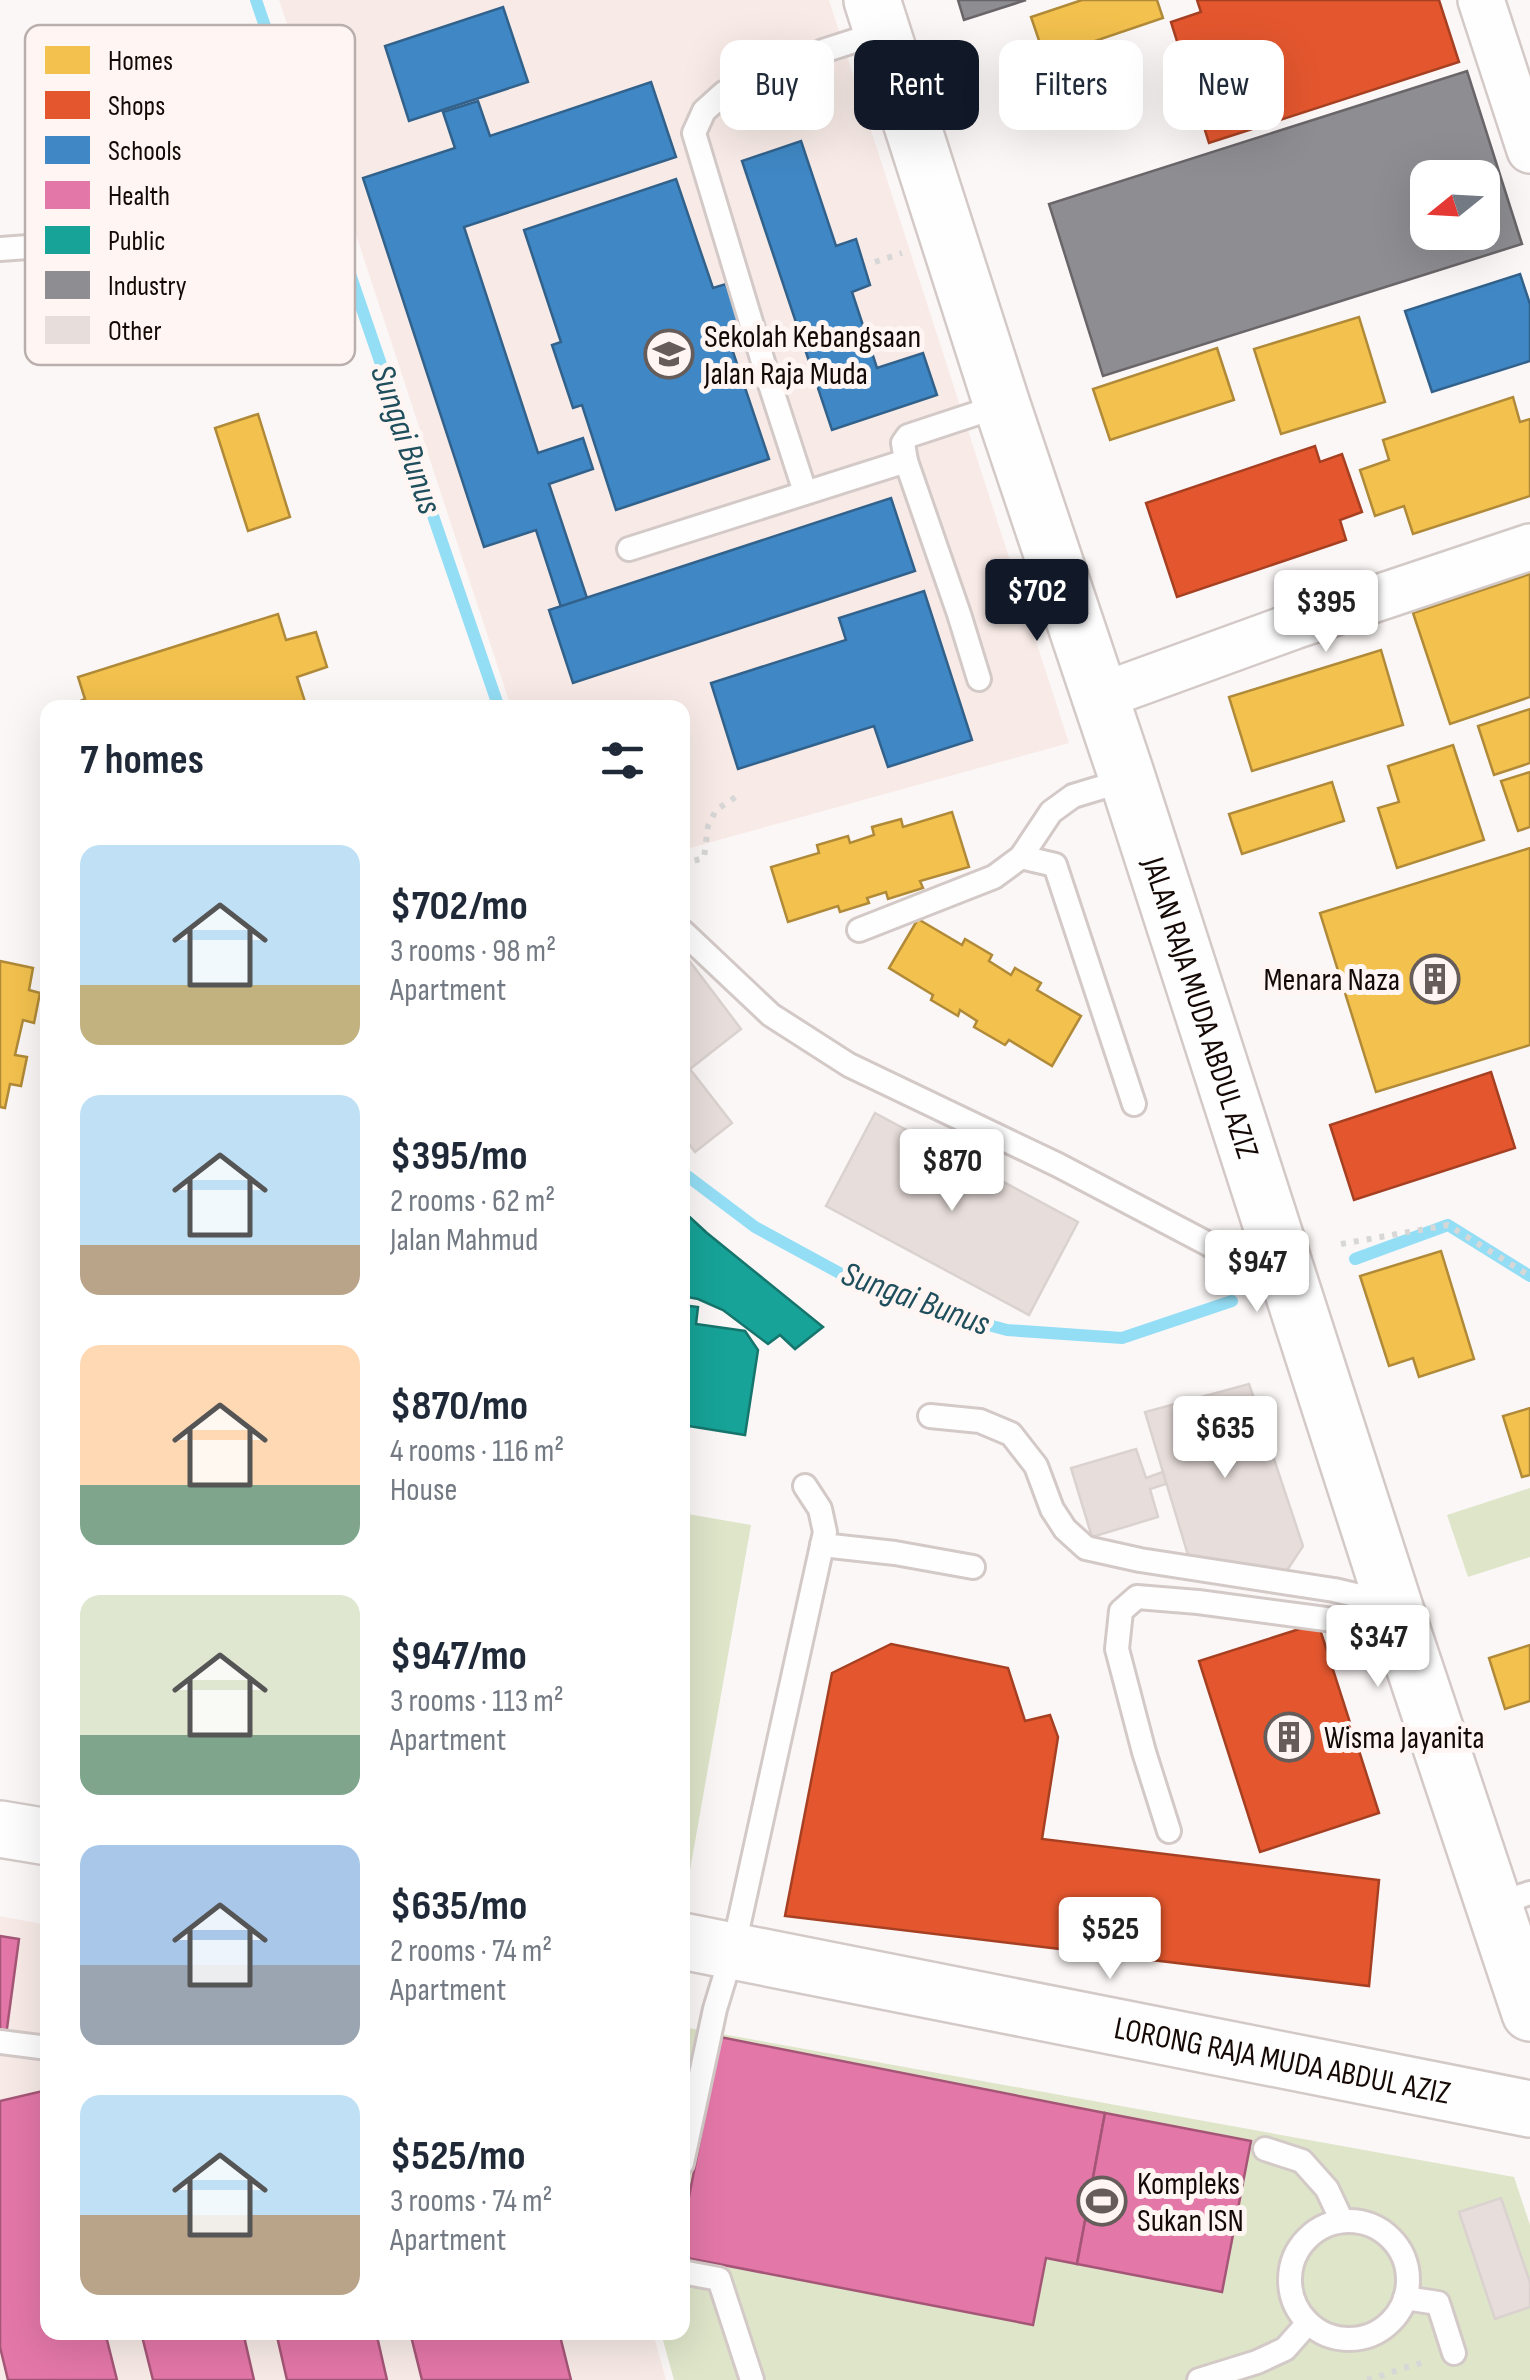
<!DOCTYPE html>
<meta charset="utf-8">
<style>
body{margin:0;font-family:"Sofia Sans Condensed",sans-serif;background:#f6f6f7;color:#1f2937;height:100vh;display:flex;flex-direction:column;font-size:38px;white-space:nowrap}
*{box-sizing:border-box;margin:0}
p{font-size:32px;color:#747a83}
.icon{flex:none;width:55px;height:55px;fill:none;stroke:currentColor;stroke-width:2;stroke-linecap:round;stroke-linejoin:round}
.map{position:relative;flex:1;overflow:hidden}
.drawer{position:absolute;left:40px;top:700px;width:650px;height:1640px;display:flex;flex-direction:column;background:#fff;border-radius:20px;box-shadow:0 10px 40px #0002}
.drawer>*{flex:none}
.hud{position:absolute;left:720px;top:40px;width:660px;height:90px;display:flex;gap:20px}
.needle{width:65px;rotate:252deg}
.buttons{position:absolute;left:1410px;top:160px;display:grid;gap:20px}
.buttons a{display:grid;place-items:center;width:90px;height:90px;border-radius:20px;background:#fff;box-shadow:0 10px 40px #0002;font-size:50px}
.price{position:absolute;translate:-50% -85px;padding:0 22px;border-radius:10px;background:#fff;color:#222;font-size:32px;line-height:65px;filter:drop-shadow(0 2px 5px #0008)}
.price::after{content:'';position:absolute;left:50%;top:60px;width:30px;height:22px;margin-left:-15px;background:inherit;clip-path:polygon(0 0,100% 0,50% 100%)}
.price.selected{background:#111827;color:#fff}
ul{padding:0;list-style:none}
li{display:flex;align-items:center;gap:30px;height:250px;padding:0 40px}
li span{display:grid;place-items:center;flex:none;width:280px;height:200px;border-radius:20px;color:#555}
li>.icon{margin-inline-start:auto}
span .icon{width:120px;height:120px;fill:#fffc;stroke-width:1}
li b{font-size:42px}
h2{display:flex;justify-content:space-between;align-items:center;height:120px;padding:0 40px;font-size:42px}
.tag{padding:0 35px;border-radius:20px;background:#fff;box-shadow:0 10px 40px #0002;font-size:35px;line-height:90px}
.tag.selected{background:#111827;color:#fff}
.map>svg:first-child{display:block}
.built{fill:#f8ebe7}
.green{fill:#dee5c9}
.homes{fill:#f2c14e;stroke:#b08a38;stroke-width:2.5}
.shops{fill:#e4572e;stroke:#a64022;stroke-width:2.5}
.schools{fill:#3f88c5;stroke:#32628b;stroke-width:2.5}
.health{fill:#e377a8;stroke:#a55677;stroke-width:2.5}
.public{fill:#17a398;stroke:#16756c;stroke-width:2.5}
.industry{fill:#8d8d92;stroke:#696568;stroke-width:2.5;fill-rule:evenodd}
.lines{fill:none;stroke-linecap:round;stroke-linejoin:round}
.stream{stroke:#94def5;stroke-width:12}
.building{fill:#e7ddda;stroke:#dad2cf;stroke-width:2.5}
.service-casing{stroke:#d3cac8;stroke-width:28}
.minor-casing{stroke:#d3cac8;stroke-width:50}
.tertiary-casing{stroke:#d3cac8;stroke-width:60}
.secondary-casing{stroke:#d3cac8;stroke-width:60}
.path{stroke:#d8d7d7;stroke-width:6;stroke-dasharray:5 8;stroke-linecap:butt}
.service{stroke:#fffefe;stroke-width:22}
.minor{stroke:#fffefe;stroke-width:45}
.tertiary{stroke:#fffefe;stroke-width:55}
.secondary{stroke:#fffefe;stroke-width:55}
.labels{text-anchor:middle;stroke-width:10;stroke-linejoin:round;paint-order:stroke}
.poi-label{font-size:32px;fill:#150905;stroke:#fff6f4;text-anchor:start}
.street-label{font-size:32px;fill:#150905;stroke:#fff6f4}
.water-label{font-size:35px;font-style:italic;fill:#1f4e5c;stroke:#fff6f4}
.key{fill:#fff6f4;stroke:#b9afac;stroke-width:2.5}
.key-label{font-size:28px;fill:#150905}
</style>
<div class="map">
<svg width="1530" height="2380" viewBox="0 0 1530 2380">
<rect width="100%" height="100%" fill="#fcf7f7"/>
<g class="built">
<path d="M279,0h550l240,743 -386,107 -1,-142 -171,-1z"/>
<path d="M0,1916l47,9 1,407 605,1 13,47h-666z"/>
</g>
<g class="green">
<path d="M1530,1488v69l-62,20 -21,-62z"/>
<path d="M682,1513l69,12 -67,379 -2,-1z"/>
<path d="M683,2027l831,150 16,48v155h-856l-13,-47 21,-1z"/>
</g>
<g class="homes">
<path d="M1082,0h75l6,18 -118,40 -14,-41z"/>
<path d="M1359,317l26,85 -104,32 -27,-85z"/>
<path d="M1217,348l17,52 -124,40 -17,-51z"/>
<path d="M1513,397l7,25 10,-3v77l-117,38 -9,-28 -29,10 -15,-46 29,-10 -6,-20z"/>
<path d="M258,414l32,103 -42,14 -33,-103z"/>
<path d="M1530,574v123l-80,27 -37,-111z"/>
<path d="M278,614l8,26 30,-8 11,35 -30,10 10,31h-242l20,-9 -7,-22z"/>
<path d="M1381,650l22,75 -151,46 -23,-74z"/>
<path d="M1530,709v54l-36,12 -16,-49z"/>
<path d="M1453,745l31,95 -87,28 -19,-60 21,-6 -11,-36z"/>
<path d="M1530,772v55l-12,4 -17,-50z"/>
<path d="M1332,782l12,39 -102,33 -13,-40z"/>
<path d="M952,812l17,55 -49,14 3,7 -35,11 -2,-7 -19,6 2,5 -29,9 -2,-6 -50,16 -17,-55 48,-14 -2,-8 31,-9 2,7 24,-8 -2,-8 29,-8 2,8z"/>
<path d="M1530,848v197l-154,47 -56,-179z"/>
<path d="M918,919l44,26 3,-6 27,16 -3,6 22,14 4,-7 26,15 -4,7 44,26 -29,50 -43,-26 -4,5 -31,-18 3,-6 -17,-11 -2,6 -27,-16 2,-5 -44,-27z"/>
<path d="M0,961l33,7 -4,22 11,3 -6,30 -11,-3 -8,35 12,2 -6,29 -11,-2 -5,24 -5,-1z"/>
<path d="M1441,1251l33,108 -55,18 -6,-19 -24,8 -29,-90z"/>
<path d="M1530,1408v67l-8,2 -19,-61z"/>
<path d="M1530,1645v56l-25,8 -16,-51z"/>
</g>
<g class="shops">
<path d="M1197,0h242l20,62 -250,81 -38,-121 30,-10z"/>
<path d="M1315,446l5,16 22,-8 20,58 -22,8 6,20 -169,57 -31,-94z"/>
<path d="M1491,1072l24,76 -161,52 -24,-75z"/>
<path d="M1318,1623l61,190 -119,39 -61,-191z"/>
<path d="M891,1644l117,24 17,53 25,-6 8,22 -16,102 337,41 -10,106 -584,-70 47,-243z"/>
</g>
<g class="schools">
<path d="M503,7l25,75 -119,39 -24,-75z"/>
<path d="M651,82l25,75 -212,70 74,226 45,-15 10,31 -44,15 38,114 -26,9 -25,-77 -52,17 -121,-369 92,-30 -12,-36 35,-11 12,35z"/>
<path d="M801,141l35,105 20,-7 14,46 -18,7 25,76 46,-15 14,42 -105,35 -90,-269z"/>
<path d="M676,179l37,109 13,-4 20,61 -14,4 37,110 -153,51 -34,-105 -9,3 -21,-63 9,-3 -37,-112z"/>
<path d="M1520,274l10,30v57l-98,31 -27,-81z"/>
<path d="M891,498l24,73 -342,112 -24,-73z"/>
<path d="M924,591l48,149 -84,27 -14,-41 -136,43 -27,-86 135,-43 -7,-22z"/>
</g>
<g class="health">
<path d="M0,1936l19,3 -13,97 -6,-1z"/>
<path d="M720,2037l385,76 -28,151 -31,-6 -13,67 -351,-68v-24z"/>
<path d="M47,2090l1,242h57l12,48h-109l-8,-33v-246z"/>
<path d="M1105,2113l146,28 -29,151 -145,-28z"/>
<path d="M141,2332h102l11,48h-101z"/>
<path d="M276,2332h100l11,48h-100z"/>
<path d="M410,2332h149l12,48h-149z"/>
</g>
<g class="public">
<path d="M682,1210l25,23 116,94 -28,22 -15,-14 -12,9 -45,-34 -25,-11 -16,-3z"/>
<path d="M682,1305l16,2 -2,17 49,7 13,19 -13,85 -63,-10z"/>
</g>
<g class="industry">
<path d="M958,0h68l-62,20z"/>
<path d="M1467,71l55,173 -419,132 -54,-172zM1428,178h54v54h-54z"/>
</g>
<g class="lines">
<g class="stream">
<path d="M256,0l243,708"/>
<path d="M682,1172l73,55 90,49 73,30 89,24 115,8 110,-37"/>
<path d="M1355,1259l93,-34 82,51"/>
</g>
</g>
<g class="building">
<path d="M688,959l53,70 -51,40 42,54 -37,29 -13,-17v-171z"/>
<path d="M875,1113l203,109 -49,93 -203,-109z"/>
<path d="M1249,1384l54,162 -17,26 -98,-17 -43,-143z"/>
<path d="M1136,1449l10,29 17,-6 3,12 -16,5 8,28 -66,20 -21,-69z"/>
<path d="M1501,2198l29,84v25l-35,12 -36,-107z"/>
</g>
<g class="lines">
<g class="service-casing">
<g id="service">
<path d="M0,249l56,-4 56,-14 29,-34 1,-31 -73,-123"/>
<path d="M805,492l-38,-117 -73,-242 10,-22 20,-18 102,-43 56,-18"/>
<path d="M629,549l277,-88"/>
<path d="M979,679l-20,-65 -53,-153 -3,-18 5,-7 94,-31"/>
<path d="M1021,857l34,8 79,239"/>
<path d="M859,930l135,-53 27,-20 30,-45 22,-16 53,-16"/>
<path d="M682,931l89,84 78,50 209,100 156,82 27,6 37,-11"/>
<path d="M930,1416l50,5 31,13 25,32 16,43 13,20 21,19 54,12 194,30 56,13"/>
<path d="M822,1545l73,8 78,14"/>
<path d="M1169,1831l-25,-79 -27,-103 4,-38 16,-14 61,5 143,19 15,6 46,10"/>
<path d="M1494,1905l36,-12"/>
<path d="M0,2042l48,6"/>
<path d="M1265,2149l37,12 25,28 15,32"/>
<path d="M682,2163l33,-154 18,-59 92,-418 -5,-23 -15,-23"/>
<circle cx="1349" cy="2280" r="59"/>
<path d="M682,2272l37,7 33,101"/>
<path d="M1405,2298l33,5 16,50"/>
<path d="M1199,2380l58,-18 28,-13 23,-26"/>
</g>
</g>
<g class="minor-casing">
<g id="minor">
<path d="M1481,0l49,150"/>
<path d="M1099,697l195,-71 236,-79"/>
</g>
</g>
<g class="tertiary-casing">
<g id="tertiary">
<path d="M0,1829l48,8"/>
<path id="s1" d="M682,1941l848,168"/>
</g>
</g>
<g class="secondary-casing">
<g id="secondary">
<path id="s2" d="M872,0l130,405 123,366 275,853 130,389"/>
</g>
</g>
<g class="path">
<path d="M875,262l27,-9"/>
<path d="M989,605l31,-10"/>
<path d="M682,864l22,-6 4,-32 8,-16 21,-14"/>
<path d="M1341,1244l107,-19 82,51"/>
<path d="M1367,2380l60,-19"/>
</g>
<use href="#service" class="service"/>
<use href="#minor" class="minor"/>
<use href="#tertiary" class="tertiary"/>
<use href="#secondary" class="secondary"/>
</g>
<defs>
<g id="school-ring" transform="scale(2.5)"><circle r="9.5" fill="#fff6f4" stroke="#665c5a" stroke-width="1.5"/><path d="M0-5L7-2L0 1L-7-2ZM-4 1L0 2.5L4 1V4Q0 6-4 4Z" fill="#665c5a"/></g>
<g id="building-ring" transform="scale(2.5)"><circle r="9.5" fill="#fff6f4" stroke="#665c5a" stroke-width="1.5"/><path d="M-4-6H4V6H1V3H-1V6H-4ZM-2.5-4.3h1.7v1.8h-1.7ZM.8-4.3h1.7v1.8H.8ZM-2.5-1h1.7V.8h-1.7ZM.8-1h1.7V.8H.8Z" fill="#665c5a"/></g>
<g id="stadium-ring" transform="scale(2.5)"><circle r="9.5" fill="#fff6f4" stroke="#665c5a" stroke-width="1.5"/><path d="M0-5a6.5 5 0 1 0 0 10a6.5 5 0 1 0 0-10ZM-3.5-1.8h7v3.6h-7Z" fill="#665c5a"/></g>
</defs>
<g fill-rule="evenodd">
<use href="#school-ring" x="669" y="354"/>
<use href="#building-ring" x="1435" y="979"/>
<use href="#building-ring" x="1289" y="1737"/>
<use href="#stadium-ring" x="1102" y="2201"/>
</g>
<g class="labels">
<g class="poi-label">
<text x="704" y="347">Sekolah Kebangsaan<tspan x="704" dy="37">Jalan Raja Muda</tspan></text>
<text x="1400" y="990" text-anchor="end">Menara Naza</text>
<text x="1324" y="1748">Wisma Jayanita</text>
<text x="1137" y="2194">Kompleks<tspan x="1137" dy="37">Sukan ISN</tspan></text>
</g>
<g class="street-label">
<text dy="11" stroke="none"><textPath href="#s2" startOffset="1060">JALAN RAJA MUDA ABDUL AZIZ</textPath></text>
<text dy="11" stroke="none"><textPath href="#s1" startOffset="612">LORONG RAJA MUDA ABDUL AZIZ</textPath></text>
</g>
<g class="water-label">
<text transform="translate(407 439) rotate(71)" y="12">Sungai Bunus</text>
<text transform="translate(916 1298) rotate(20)" y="12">Sungai Bunus</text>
</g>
</g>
<rect x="25" y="25" width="330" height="340" rx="15" class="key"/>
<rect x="45" y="46" width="45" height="28" fill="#f2c14e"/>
<rect x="45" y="91" width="45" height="28" fill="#e4572e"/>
<rect x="45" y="136" width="45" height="28" fill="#3f88c5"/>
<rect x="45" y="181" width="45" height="28" fill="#e377a8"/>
<rect x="45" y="226" width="45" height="28" fill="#17a398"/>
<rect x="45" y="271" width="45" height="28" fill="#8d8d92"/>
<rect x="45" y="316" width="45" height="28" fill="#e7ddda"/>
<g class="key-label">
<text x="108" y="70">Homes</text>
<text x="108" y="115">Shops</text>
<text x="108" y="160">Schools</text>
<text x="108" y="205">Health</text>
<text x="108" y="250">Public</text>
<text x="108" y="295">Industry</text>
<text x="108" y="340">Other</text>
</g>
</svg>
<div class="buttons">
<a><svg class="needle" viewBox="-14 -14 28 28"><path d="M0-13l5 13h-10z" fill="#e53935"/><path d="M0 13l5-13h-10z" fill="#747a83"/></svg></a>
</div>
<b class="price selected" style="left:1037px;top:644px">$702</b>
<b class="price" style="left:1326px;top:655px">$395</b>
<b class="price" style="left:952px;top:1214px">$870</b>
<b class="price" style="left:1257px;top:1315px">$947</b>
<b class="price" style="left:1225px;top:1481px">$635</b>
<b class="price" style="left:1378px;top:1690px">$347</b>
<b class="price" style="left:1110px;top:1982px">$525</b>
<div class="hud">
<a class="tag">Buy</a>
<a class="tag selected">Rent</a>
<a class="tag">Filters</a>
<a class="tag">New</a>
</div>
<section class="drawer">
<h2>7 homes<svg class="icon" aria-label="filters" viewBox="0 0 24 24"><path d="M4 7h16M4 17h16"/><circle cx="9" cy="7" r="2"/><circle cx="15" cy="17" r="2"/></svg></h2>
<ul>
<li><span style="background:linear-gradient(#bfe0f5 70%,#c2b280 0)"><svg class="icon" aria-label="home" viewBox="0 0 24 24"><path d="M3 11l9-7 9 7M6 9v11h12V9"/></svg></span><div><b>$702/mo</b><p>3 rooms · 98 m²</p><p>Apartment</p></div></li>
<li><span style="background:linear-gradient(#bfe0f5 75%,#b9a48a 0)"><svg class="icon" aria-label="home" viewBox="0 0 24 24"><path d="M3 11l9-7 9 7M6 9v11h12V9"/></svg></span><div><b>$395/mo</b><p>2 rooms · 62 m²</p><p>Jalan Mahmud</p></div></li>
<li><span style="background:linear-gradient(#ffd9b3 70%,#7fa58c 0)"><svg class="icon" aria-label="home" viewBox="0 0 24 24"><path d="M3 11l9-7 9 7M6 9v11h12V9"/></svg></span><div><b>$870/mo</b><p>4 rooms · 116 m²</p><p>House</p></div></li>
<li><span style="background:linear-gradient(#dfe7d0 70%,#7fa58c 0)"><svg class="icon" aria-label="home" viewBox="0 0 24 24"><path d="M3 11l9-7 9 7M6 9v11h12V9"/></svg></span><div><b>$947/mo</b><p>3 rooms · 113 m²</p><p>Apartment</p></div></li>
<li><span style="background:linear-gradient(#a9c7e8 60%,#9aa5b1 0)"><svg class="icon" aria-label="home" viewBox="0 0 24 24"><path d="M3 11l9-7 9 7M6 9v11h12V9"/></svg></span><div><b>$635/mo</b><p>2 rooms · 74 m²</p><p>Apartment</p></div></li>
<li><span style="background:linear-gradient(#bfe0f5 60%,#b9a48a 0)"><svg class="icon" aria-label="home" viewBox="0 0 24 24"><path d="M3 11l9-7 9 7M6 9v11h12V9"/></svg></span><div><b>$525/mo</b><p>3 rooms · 74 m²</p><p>Apartment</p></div></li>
</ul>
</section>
</div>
